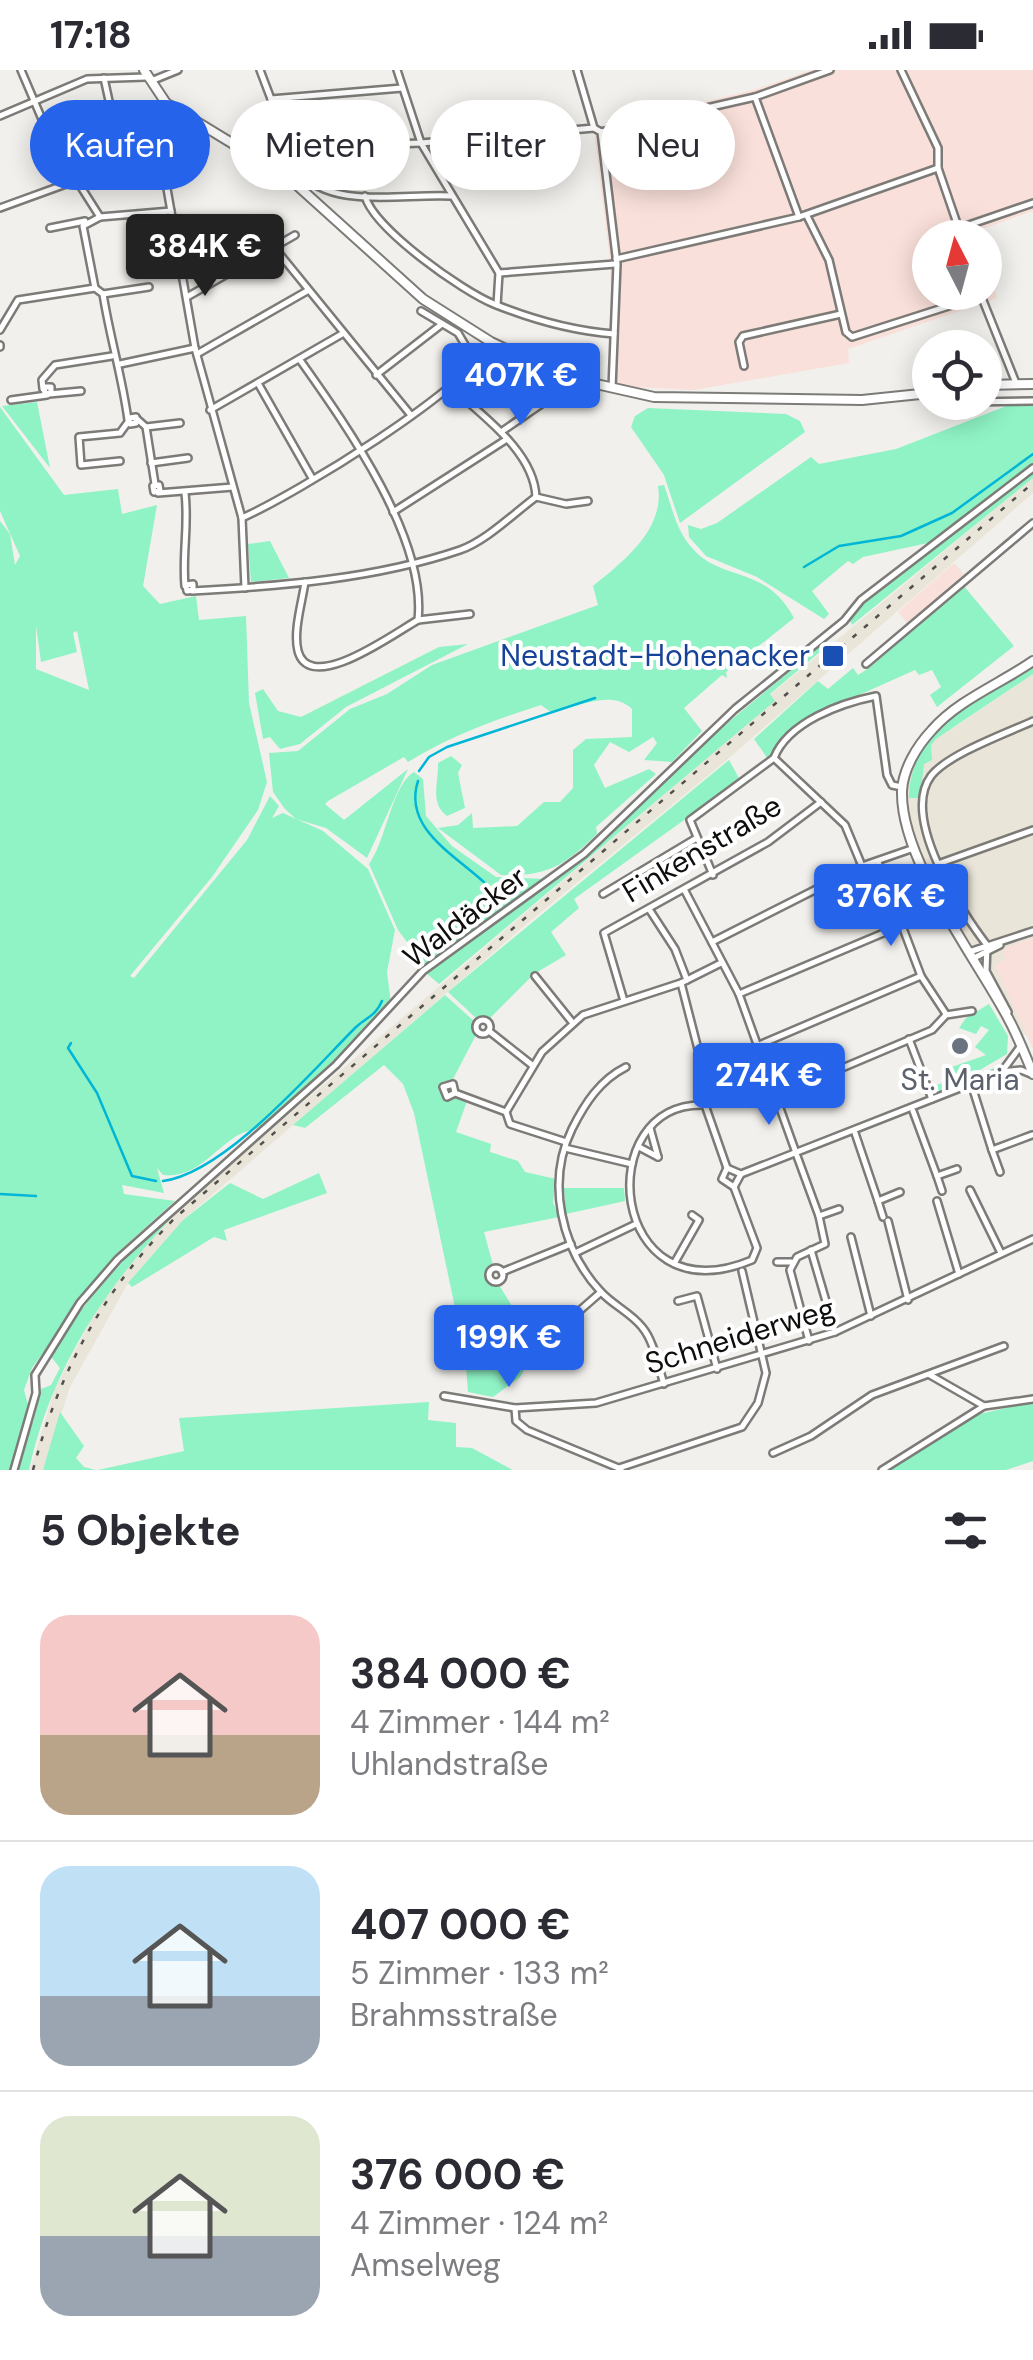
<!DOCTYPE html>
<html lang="de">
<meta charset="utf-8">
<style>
body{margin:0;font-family:"DM Sans",sans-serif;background:#f7f7f7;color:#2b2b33;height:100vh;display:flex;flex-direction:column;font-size:38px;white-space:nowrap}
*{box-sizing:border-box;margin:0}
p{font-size:32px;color:#7c7c81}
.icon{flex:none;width:55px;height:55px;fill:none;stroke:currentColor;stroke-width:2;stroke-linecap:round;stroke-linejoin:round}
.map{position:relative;height:1400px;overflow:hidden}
.drawer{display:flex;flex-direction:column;background:#fff;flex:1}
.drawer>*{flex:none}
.banner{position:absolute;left:30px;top:30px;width:975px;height:90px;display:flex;gap:20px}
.needle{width:65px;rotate:354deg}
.controls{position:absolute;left:912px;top:150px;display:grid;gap:20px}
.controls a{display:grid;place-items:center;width:90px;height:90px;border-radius:50%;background:#fff;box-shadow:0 5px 25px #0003;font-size:50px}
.price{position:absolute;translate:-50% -85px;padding:0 22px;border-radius:10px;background:#2563eb;color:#fff;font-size:32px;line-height:65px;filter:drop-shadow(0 2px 5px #0008)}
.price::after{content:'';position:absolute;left:50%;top:60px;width:30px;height:22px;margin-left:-15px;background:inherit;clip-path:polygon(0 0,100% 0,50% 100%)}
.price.current{background:#222;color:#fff}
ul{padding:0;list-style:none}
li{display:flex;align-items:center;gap:30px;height:250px;padding:0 40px}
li+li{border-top:2px solid #e1e1e2}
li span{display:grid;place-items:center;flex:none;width:280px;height:200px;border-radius:30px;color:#555}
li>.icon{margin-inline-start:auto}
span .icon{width:120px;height:120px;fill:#fffc;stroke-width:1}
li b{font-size:42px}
h2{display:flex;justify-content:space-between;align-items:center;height:120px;padding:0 40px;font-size:42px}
.chip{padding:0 35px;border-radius:45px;background:#fff;box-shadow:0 5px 25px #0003;font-size:35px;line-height:90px}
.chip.current{background:#2563eb;color:#fff}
.status{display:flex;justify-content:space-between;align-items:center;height:70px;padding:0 50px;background:#fff;direction:ltr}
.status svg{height:28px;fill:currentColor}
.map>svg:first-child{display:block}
.built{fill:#eae5d9}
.industrial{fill:#fae0da}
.green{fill:#8ff3c5;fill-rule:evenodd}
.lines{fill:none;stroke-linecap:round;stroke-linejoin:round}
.stream{stroke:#00b6d7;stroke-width:2.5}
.street-casing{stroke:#7d7b77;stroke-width:10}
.secondary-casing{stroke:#7d7b77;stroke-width:12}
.street{stroke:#fff;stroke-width:5}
.secondary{stroke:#fff;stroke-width:8}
.rail{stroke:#52504e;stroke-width:2.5;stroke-dasharray:5 10;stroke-linecap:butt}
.transit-dot{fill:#1a4fb4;stroke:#fff;stroke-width:4}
.worship-dot{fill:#6b7280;stroke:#fff;stroke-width:4}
.labels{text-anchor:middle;stroke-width:8;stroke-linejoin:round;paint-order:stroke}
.transit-label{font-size:30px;fill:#164399;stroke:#fff;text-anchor:end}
.street-label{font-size:30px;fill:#0f0e0d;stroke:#fff}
.worship-label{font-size:30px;fill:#5b616d;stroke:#fff}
</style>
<div class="status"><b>17:18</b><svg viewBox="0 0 49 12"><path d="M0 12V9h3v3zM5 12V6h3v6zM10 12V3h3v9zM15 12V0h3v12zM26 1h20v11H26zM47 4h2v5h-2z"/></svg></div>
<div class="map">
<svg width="1033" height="1400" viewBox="0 0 1033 1400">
<rect width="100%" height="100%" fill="#f2f0ec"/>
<g class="built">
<path d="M1033,408v15l-311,271 -193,158 -346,298 -55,63 -58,104 -27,83h-13l25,-82 48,-90 37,-48 52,-53 582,-496 -4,-6z"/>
<path d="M1033,604v375l-7,-15 -9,3 -60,-101 -47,-104 -8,-45 8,-24 33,-45 9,11z"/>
</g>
<g class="industrial">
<path d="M811,0h222v141l-59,21 1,5 -45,1v54h55v-27l12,33 -149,51 1,14 -155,27 -79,-4 -5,-125 -16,-131 162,-41z"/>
<path d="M954,493l10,11 -56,50 -10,-12z"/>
<path d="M1033,868v111l-38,-84 11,-6 -3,-8 5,-4z"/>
</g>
<g class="green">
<path d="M37,332l13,66 -48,-62z"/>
<path d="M1009,335h24v61l-105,77 -65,14 -10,7 -5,-3 -36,30 17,23 -5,5 -67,-42 -51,-21 -17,-19 -1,-12 13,4 16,-6 94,-66 8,7 77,-15z"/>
<path d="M0,337l64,88 54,-6 4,25 35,-9 -14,81 17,18 36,-8 3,24 47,-4 3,87 18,79 -9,28 -46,67 -82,99 4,2 113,-138 23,-44 9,10 -7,12 11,-5 40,18 45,38 27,61 -8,42 4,31c-40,43 -82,86 -128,122 -9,6 -20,6 -28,12 -23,15 -41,42 -72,38l-6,-7 7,25 -42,-8 2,9 51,7 -60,54 -83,113 -8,22 9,33 8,-34 10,-4 9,-17 -11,-14c41,-60 87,-109 139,-159l4,2c-78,77 -139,164 -163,273h-29v-949l10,13 5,31 5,-9 -20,-45zM36,556l5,36 36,-10 -4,-19 4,-2 12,59 -53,-21z"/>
<path d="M648,338l138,6 14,7 5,11 -125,91 -16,-48 -33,-48 4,-11z"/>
<path d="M1033,399v9l-181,147 -3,-7 10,-12z"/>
<path d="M664,415c8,22 12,46 29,64 29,33 73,16 101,69l-68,54 1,6 -5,-3 -38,33 18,23 -30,31 -28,-2 13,-17 -4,-6 -24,15 -19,-10 -16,23 11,23 44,-19 7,5 -60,53 1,7c-32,31 -50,43 -96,41l-63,-47 20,-3 14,-12 1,15 44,-2 27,-24h16l13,-14v-38l13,-11 46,-2v-28c-21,-20 -55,-2 -80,4l-11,-8c-47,15 -91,31 -133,57l-4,-5 -76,44 -3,3 19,16 64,-51 -41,89 -41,-30 -30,-9 -11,-10 -12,-17 -4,-39 29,-2 52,-42 37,-15 45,-29 166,-60 -5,-19c31,-25 72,-57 65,-100z"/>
<path d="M270,471l19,37 -38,4 -3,-38z"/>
<path d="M963,515l51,61 -77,61 -7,-12 11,-8 -9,-17 -13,5 -4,-5 -105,47 -42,42 -14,-20 64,-58 10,8 25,-21 5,7 11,-7z"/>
<path d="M824,573l3,3 -57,48 5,7 -336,283 -13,-11 159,-115 123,-119z"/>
<path d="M468,574l-122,63 -46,37 -20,5 -10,-12 -7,2 -8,-46 8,-4 15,22 23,6 138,-70z"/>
<path d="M1033,594v10l-97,65 -5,6 1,15 -8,4 -4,34h-11c0,-70 74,-100 124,-134z"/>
<path d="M451,686l11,9 -4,8 7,35 -18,8c-18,-14 -8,-34 -9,-53z"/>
<path d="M729,690l11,20 -166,119 5,9 -28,24 15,23 -32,19 -45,45h-12l-29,-27z"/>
<path d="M414,702l9,7 3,37 26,30 44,31 51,2 -83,64 -39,23 -27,-36 -29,-66c18,-25 22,-78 45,-92z"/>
<path d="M445,925l30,27 1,13 -24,46h-8l-6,7 6,13 14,-4 9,4 -11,31 35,12 -1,8 28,9 7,11 31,7 -3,23 6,15 -75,15 9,33 -7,14 13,6 26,42v16l7,13 -12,21 -27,20 -25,-5 -3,-37 -51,-242 -11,-29 -19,-19 -79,63 -12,-3z"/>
<path d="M989,934l19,32 -1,18 -39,23 38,-13 -65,28 -7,-6 16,-6 -4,-11 40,-14 -11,-8 14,-17 -8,-4 -5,8 -17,-6 7,-10z"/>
<path d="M319,1103l8,20 -103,37 3,11 -13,-4 -82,50 -4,-4 55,-63 47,-37 33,16z"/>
<path d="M564,1118h60l1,13 -59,13z"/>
<path d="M429,1332l-1,18 28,3v24l16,1 41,22h-415l86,-19 -5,-33z"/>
<path d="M1033,1332v59l-27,9h-116l85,-55z"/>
<path d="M60,1342l24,34 -8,12 8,9 12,3h-53z"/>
</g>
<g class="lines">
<g class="stream">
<path d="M804,497l35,-21 62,-10 51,-23 81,-59"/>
<path d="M419,701l10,-14 18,-10 148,-49"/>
<path d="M418,711c-16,49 41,76 70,105l-13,33"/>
<path d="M71,973l-3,5 29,45 35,83 24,5"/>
<path d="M163,1111c62,-8 149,-110 192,-153 11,-11 20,-11 27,-27"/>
<path d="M0,1124l36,2"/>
</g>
<g class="street-casing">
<g id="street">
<path d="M21,0l29,68 50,79"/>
<path d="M260,0l38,100 -9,8"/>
<path d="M397,0l24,73 78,130 -2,32"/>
<path d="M577,0l17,58 7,4 16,132 -5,124"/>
<path d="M901,0l37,78v20l24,70"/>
<path d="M104,8l14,64"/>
<path d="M151,11l27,-11"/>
<path d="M755,27l44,120"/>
<path d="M271,29l131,-11"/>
<path d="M166,33l-10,23 39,222 47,170 3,70"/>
<path d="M0,46l87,-37 59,-2"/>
<path d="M601,62l154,-35 75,-27"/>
<path d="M289,78l132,-5 173,-15"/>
<path d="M298,100c33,41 105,23 153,26"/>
<path d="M73,107l33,-12"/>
<path d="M365,126c9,33 97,95 129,108 37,15 80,27 120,30"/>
<path d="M0,138l77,-28"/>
<path d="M807,146l22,44 17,72 6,5 128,-41"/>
<path d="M50,158l35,-7"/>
<path d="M960,158l73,-25"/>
<path d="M274,177l136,167"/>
<path d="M616,189l183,-42 139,-49"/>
<path d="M499,203l116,-9"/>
<path d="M980,223l36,90"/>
<path d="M103,224l46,-7"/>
<path d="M187,227l108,-62"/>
<path d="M421,241l37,22 19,32"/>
<path d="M0,260l18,-30 77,-12"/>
<path d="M0,275v2"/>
<path d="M197,284l110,-63"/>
<path d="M485,286l57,26"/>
<path d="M300,290c46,65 127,178 118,260 -22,12 -108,76 -120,31 -5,-20 4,-48 7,-69"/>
<path d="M120,294l75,-16"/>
<path d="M744,296l-5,-24 4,-6 98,-22"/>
<path d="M376,305l66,-51"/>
<path d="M259,315l53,93"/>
<path d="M44,317h7v6l-6,1z"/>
<path d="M452,318c32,29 82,64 84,109"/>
<path d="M43,319l-1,-9 13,-15 57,-9"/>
<path d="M49,324l32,-3"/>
<path d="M11,330l36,-5"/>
<path d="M965,332l68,-1"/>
<path d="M210,340l132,-76"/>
<path d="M136,347v6l-6,1 -1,-6z"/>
<path d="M137,349l9,8 9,57"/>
<path d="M128,350c-6,-44 -18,-82 -25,-126l-8,-6 -12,-62 17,-9 71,-6"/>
<path d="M146,357l34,-4"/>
<path d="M501,362l58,-40"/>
<path d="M120,391l-39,4 -2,-28 41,-4 8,-11"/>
<path d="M151,393l37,-5"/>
<path d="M159,415l1,6 -6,1 -1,-6z"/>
<path d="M158,423l75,-6"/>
<path d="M185,423c4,33 -3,61 0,93"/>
<path d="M393,442l114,-73"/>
<path d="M242,448c55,-25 223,-126 249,-176"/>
<path d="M193,514v6l-6,1 -1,-6z"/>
<path d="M192,521c88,-5 183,-12 268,-41 26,-9 53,-36 76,-53l30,7 22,-3"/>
<path d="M418,550l52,-6"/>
<path d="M866,594l167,-141"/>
<path d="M774,688l71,67 17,41"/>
<path d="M878,792l43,114 25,38"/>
<path d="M938,794l95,-34"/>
<path d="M713,805l-23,-55 84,-62c14,-36 67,-55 102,-62l11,79 5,10 10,2"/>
<path d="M685,821l54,103 56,156"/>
<path d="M603,824l92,-55"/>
<path d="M649,839l26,40 12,31"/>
<path d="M712,872l150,-76 52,-18"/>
<path d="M969,882l64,-21"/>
<path d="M974,888l26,-13"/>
<path d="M535,906l37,46"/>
<path d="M681,913l28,109 -4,13"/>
<path d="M739,924l161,-68"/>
<path d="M624,931l-20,-68 164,-91 53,-40"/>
<path d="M1008,942l-22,-41 1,-26c-25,-32 -87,-127 -56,-169 17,-22 76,-43 102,-55"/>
<circle cx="483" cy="957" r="7"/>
<path d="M489,961l43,34"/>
<path d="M909,969l23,60"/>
<path d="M759,975l162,-69"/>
<path d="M626,997c-26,13 -41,36 -54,62 -26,53 -11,120 29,163 12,13 30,21 41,35 12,14 16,39 22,57"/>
<path d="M1003,1000l17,-23"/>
<path d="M971,1013l21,67 40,-15"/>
<path d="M455,1023l-2,-9 -10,3 4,10 8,-4 51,19 4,12 56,18"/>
<path d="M776,1026l156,-66 14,-15 26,-4"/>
<path d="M913,1041l24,65 20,-7"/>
<path d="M506,1042l36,-60 41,-37 98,-32 40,-20"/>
<path d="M650,1058l8,29"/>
<path d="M855,1063l23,68 22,-9"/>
<path d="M639,1077l19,10"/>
<path d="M565,1078l67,16"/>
<path d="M992,1080l8,22"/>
<path d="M797,1086l22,60 20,-7"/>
<path d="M727,1098l-22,-63c-115,-5 -97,215 47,155l5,-12 -23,-61"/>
<path d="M741,1104l-7,13 -12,-8 5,-11 14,6 260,-102 20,-2 12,5"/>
<path d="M937,1106l5,15"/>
<path d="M970,1120l31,63"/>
<path d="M878,1131l5,16"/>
<path d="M937,1131l22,73"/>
<path d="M888,1151l20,79"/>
<path d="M851,1167l20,79"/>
<path d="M811,1180l24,82"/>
<path d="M575,1183l61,-29"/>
<path d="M675,1192l24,-42 -7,-5"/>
<path d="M777,1192h14"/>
<circle cx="496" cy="1205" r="7"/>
<path d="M502,1202l69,-28"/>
<path d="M678,1231l19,-5 20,73"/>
<circle cx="541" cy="1274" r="7"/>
<path d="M546,1270l55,-48"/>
<path d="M809,1271l-19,-71 7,-13 28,-13 -6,-28"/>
<path d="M930,1305l54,31"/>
<path d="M444,1326l71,12 81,-5 239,-71 198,-93"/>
<path d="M515,1338l1,13 11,9 94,39"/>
<path d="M773,1383l38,-17 61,-41 132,-49"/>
<path d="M619,1398l123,-41 16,-24 8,-30 -24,-102"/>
<path d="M14,1400l22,-77 -1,-18 45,-72 38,-44 218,-194 87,-94 161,-117 151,-145 109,-88 17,-21 172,-132"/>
<path d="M882,1400l102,-64 49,-7"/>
</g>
</g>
<g class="secondary-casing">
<g id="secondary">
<path d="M144,0l22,33 123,75 134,121 68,43 74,35 89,20 208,3 68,-7"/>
<path d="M985,315l48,-1"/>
<path d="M1033,591c-33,23 -75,39 -101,69 -15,16 -29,39 -30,61 -2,69 75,168 106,227 10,18 17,37 25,56"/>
</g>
</g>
<use href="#street" class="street"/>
<use href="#secondary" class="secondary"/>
<path class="rail" d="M33,1400c26,-99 71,-181 143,-253l857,-734"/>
</g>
<rect class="transit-dot" x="821" y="574" width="24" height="24" rx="5"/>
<circle class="worship-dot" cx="960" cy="976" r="10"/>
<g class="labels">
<g class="transit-label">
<text x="810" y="596">Neustadt-Hohenacker</text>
</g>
<g class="street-label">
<text transform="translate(702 779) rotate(-31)" y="10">Finkenstraße</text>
<text transform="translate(465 847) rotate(-37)" y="10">Waldäcker</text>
<text transform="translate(740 1266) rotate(-17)" y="10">Schneiderweg</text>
</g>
<g class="worship-label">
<text x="960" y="1020">St. Maria</text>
</g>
</g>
</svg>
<div class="controls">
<a><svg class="needle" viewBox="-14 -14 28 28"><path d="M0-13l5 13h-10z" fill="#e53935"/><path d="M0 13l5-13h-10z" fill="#7c7c81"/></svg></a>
<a><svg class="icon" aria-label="locate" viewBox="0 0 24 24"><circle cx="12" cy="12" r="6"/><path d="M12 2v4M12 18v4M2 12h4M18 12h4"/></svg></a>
</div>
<b class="price current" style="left:205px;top:229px">384K €</b>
<b class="price" style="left:521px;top:358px">407K €</b>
<b class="price" style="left:891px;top:879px">376K €</b>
<b class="price" style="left:769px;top:1058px">274K €</b>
<b class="price" style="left:509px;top:1320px">199K €</b>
<div class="banner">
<a class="chip current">Kaufen</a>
<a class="chip">Mieten</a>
<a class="chip">Filter</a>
<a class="chip">Neu</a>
</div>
</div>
<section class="drawer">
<h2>5 Objekte<svg class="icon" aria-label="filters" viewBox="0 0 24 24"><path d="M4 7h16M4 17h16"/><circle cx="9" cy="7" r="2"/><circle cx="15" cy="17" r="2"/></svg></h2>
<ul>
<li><span style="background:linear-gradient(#f6c9c9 60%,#b9a48a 0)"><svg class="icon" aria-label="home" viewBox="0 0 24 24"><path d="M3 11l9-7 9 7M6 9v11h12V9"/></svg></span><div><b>384 000 €</b><p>4 Zimmer · 144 m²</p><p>Uhlandstraße</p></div></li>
<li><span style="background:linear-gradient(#bfe0f5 65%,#9aa5b1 0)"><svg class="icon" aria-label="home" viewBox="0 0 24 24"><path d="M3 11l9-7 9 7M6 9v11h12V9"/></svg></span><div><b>407 000 €</b><p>5 Zimmer · 133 m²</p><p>Brahmsstraße</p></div></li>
<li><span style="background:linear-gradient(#dfe7d0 60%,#9aa5b1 0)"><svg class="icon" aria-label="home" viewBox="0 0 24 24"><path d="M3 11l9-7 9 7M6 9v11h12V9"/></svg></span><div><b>376 000 €</b><p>4 Zimmer · 124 m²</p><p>Amselweg</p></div></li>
</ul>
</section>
